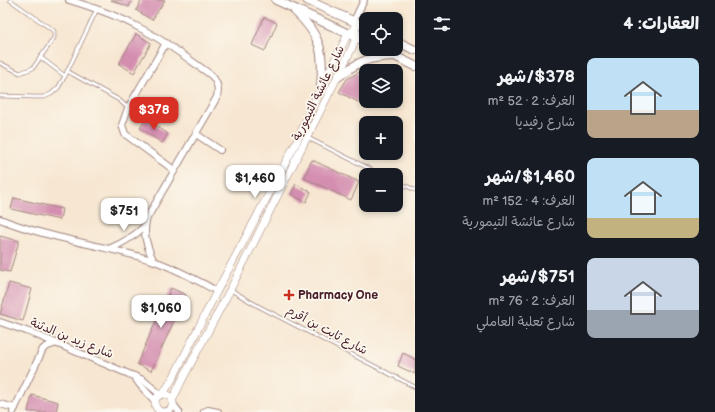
<!DOCTYPE html>
<html lang="ar">
<meta charset="utf-8">
<style>
body{margin:0;font-family:"Balsamiq Sans","Playpen Sans Arabic",sans-serif;background:#242831;color:#f1f3f6;direction:rtl;height:100vh;display:flex;flex-direction:column;font-size:15px;white-space:nowrap}
*{box-sizing:border-box;margin:0}
p{font-size:13px;color:#9ea1a6}
.icon{flex:none;width:22px;height:22px;fill:none;stroke:currentColor;stroke-width:2;stroke-linecap:round;stroke-linejoin:round}
.map{position:relative;flex:1;overflow:hidden;direction:ltr}
.panel{display:flex;flex-direction:column;background:#171b24;width:300px}
.panel>*{flex:none}
.tools{position:absolute;left:359px;top:12px;display:grid;gap:8px}
.tools a{display:grid;place-items:center;width:44px;height:44px;border-radius:8px;background:#171b24;box-shadow:0 2px 6px #0003;font-size:20px}
.price{position:absolute;translate:-50% -34px;padding:0 9px;border-radius:8px;background:#fff;color:#222;font-size:13px;line-height:26px;filter:drop-shadow(0 1px 2px #0008)}
.price::after{content:'';position:absolute;left:50%;top:24px;width:12px;height:9px;margin-left:-6px;background:inherit;clip-path:polygon(0 0,100% 0,50% 100%)}
.price.selected{background:#d93025;color:#fff}
ul{padding:0;list-style:none}
li{display:flex;align-items:center;gap:12px;height:100px;padding:0 16px}
li span{display:grid;place-items:center;flex:none;width:112px;height:80px;border-radius:8px;color:#555}
li>.icon{margin-inline-start:auto}
span .icon{width:48px;height:48px;fill:#fffc;stroke-width:1}
li b{font-size:17px}
h2{display:flex;justify-content:space-between;align-items:center;height:48px;padding:0 16px;font-size:17px}
main{display:flex;flex:1;min-height:0}
.map>svg:first-child{display:block}
.building{fill:#d48eb0}
.lines{fill:none;stroke-linecap:round;stroke-linejoin:round}
.service-casing{stroke:#a0837e;stroke-width:4.5}
.minor-casing{stroke:#a0837e;stroke-width:8}
.tertiary-casing{stroke:#a0837e;stroke-width:8}
.secondary-casing{stroke:#a0837e;stroke-width:10}
.service{stroke:#fff;stroke-width:3}
.minor{stroke:#fff;stroke-width:6}
.tertiary{stroke:#fff;stroke-width:7}
.secondary{stroke:#fff;stroke-width:8}
.poi-dot{fill:#c8321e;stroke:#fbf7ec;stroke-width:1.5}
.labels{text-anchor:middle;stroke-width:3.5;stroke-linejoin:round;paint-order:stroke}
.street-label{font-size:12px;fill:#4a1f2b;stroke:#fbf7ec}
.poi-label{font-size:12px;font-weight:bold;fill:#4a1f2b;stroke:#fbf7ec;text-anchor:start}
</style>
<main>
<section class="panel">
<h2>العقارات: 4<svg class="icon" aria-label="filters" viewBox="0 0 24 24"><path d="M4 7h16M4 17h16"/><circle cx="9" cy="7" r="2"/><circle cx="15" cy="17" r="2"/></svg></h2>
<ul>
<li><span style="background:linear-gradient(#bfe0f5 65%,#b9a48a 0)"><svg class="icon" aria-label="home" viewBox="0 0 24 24"><path d="M3 11l9-7 9 7M6 9v11h12V9"/></svg></span><div><b>$378/شهر</b><p>الغرف: 2 · 52 m²</p><p>شارع رفيديا</p></div></li>
<li><span style="background:linear-gradient(#bfe0f5 75%,#c2b280 0)"><svg class="icon" aria-label="home" viewBox="0 0 24 24"><path d="M3 11l9-7 9 7M6 9v11h12V9"/></svg></span><div><b>$1,460/شهر</b><p>الغرف: 4 · 152 m²</p><p>شارع عائشة التيمورية</p></div></li>
<li><span style="background:linear-gradient(#c9d6e8 65%,#9aa5b1 0)"><svg class="icon" aria-label="home" viewBox="0 0 24 24"><path d="M3 11l9-7 9 7M6 9v11h12V9"/></svg></span><div><b>$751/شهر</b><p>الغرف: 2 · 76 m²</p><p>شارع ثعلبة العاملي</p></div></li>
</ul>
</section>
<div class="map">
<svg width="415" height="412" viewBox="0 0 415 412">
<rect width="100%" height="100%" fill="#fbf7ec"/>
<filter id="ink" filterUnits="userSpaceOnUse"><feTurbulence type="fractalNoise" baseFrequency=".025" numOctaves="2"/><feDisplacementMap in="SourceGraphic" scale="8" xChannelSelector="R" yChannelSelector="G"/><feConvolveMatrix kernelMatrix="1 2 1 2 8 2 1 2 1" color-interpolation-filters="sRGB"/></filter>
<filter id="wash" filterUnits="userSpaceOnUse"><feTurbulence type="fractalNoise" baseFrequency=".012" numOctaves="4" result="noise"/><feDisplacementMap in="SourceGraphic" scale="16" xChannelSelector="R" yChannelSelector="G"/><feGaussianBlur stdDeviation="0.9" result="paint"/><feColorMatrix in="noise" values="0 0 0 0 0 0 0 0 0 0 0 0 0 0 0 0 0 1.4 0 .05"/><feComposite in="paint" operator="in"/></filter>
<g filter="url(#wash)">
<rect width="100%" height="100%" fill="#f7e7d2"/>
<g id="blocks">
<g class="building">
<path d="M111,0h21l-3,7z"/>
<path d="M142,0h23l-13,20 -16,-10z"/>
<path d="M264,17l13,6 -12,28 -13,-6z"/>
<path d="M136,34l15,9 -17,30 -15,-9z"/>
<path d="M366,68v26l-4,10 -23,-12 8,-13z"/>
<path d="M146,119l22,15 -6,9 -22,-15z"/>
<path d="M312,160l47,22 -8,18 -47,-22z"/>
<path d="M296,184l15,8 -5,10 -15,-8z"/>
<path d="M14,198l48,11 -2,11 -49,-11z"/>
<path d="M0,236l19,5 -9,31 -10,-2z"/>
<path d="M9,283l23,6 -9,32 -23,-7z"/>
<path d="M171,288l15,7 -35,76 -14,-7z"/>
<path d="M403,353l12,6v15l-17,-8z"/>
<path d="M32,395l26,7 -2,10h-28z"/>
</g>
</g>
</g>
<g filter="url(#ink)">
<use href="#blocks" fill-opacity="0" stroke="#a0837e" stroke-width="1"/>
<g class="lines">
<g class="service-casing">
<g id="service">
<path d="M40,57l25,19"/>
<path d="M0,63l20,10 13,-5 21,-30v-7l-44,-31"/>
<path d="M67,71l52,29 9,8"/>
<path d="M0,96l35,1h9l7,-3 7,-6 7,-12 32,-67"/>
<path d="M308,138l74,37"/>
<path d="M396,181l19,9"/>
<path d="M231,290l27,16 157,81"/>
</g>
</g>
<g class="minor-casing">
<g id="minor">
<path d="M69,0c23,7 47,15 69,27 26,13 49,31 73,48 6,6 8,14 6,22l-70,121c-5,15 0,28 6,42"/>
<path d="M354,21l10,-21"/>
<path d="M166,43l-38,65 -6,17 3,9 49,36"/>
<path d="M196,134l24,16"/>
<path d="M0,219c47,19 102,26 151,41 23,7 45,20 66,31"/>
<path d="M111,248c12,-5 23,-12 33,-21"/>
<path d="M0,322l32,11 111,47 18,15"/>
<path d="M134,376l6,9 15,16"/>
<path d="M0,404l15,4"/>
<path d="M173,404l6,8"/>
<path d="M167,411l1,1"/>
<path d="M13,412l30,-63 5,-3 9,-3"/>
<path d="M204,412l4,-2 10,2"/>
</g>
</g>
<g class="tertiary-casing">
<g id="tertiary">
<path d="M163,394l10,-16 44,-87 79,-148 25,-56 27,-53 4,-3"/>
<circle cx="164" cy="403" r="9"/>
<path d="M172,401l11,-23 47,-88 122,-242 5,-13 -3,-14"/>
</g>
</g>
<g class="secondary-casing">
<g id="secondary">
<path d="M276,0l90,42"/>
<path d="M307,0l59,27"/>
<path d="M295,11c26,25 29,40 26,76"/>
<path d="M396,41l19,9"/>
<path d="M380,49l35,17"/>
<path d="M338,77c21,-16 30,-20 57,-21"/>
</g>
</g>
<use href="#service" class="service"/>
<use href="#minor" class="minor"/>
<use href="#tertiary" class="tertiary"/>
<use href="#secondary" class="secondary"/>
</g>
</g>
<path class="poi-dot" d="M287 289h4v4h4v4h-4v4h-4v-4h-4v-4h4z"/>
<g class="labels">
<g class="street-label">
<text transform="translate(318 93) rotate(-64)" y="4">شارع عائشة التيمورية</text>
<text transform="translate(327 330) rotate(28)" y="4">شارع ثابت بن أقرم</text>
<text transform="translate(72 338) rotate(22)" y="4">شارع زيد بن الدثنة</text>
</g>
<g class="poi-label">
<text x="298" y="299">Pharmacy One</text>
</g>
</g>
</svg>
<div class="tools">
<a><svg class="icon" aria-label="locate" viewBox="0 0 24 24"><circle cx="12" cy="12" r="6"/><path d="M12 2v4M12 18v4M2 12h4M18 12h4"/></svg></a>
<a><svg class="icon" aria-label="layers" viewBox="0 0 24 24"><path d="M12 4l9 5-9 5-9-5zM3 14l9 5 9-5"/></svg></a>
<a>+</a>
<a>−</a>
</div>
<b class="price selected" style="left:154px;top:131px">$378</b>
<b class="price" style="left:255px;top:199px">$1,460</b>
<b class="price" style="left:124px;top:232px">$751</b>
<b class="price" style="left:161px;top:329px">$1,060</b>
</div>
</main>
